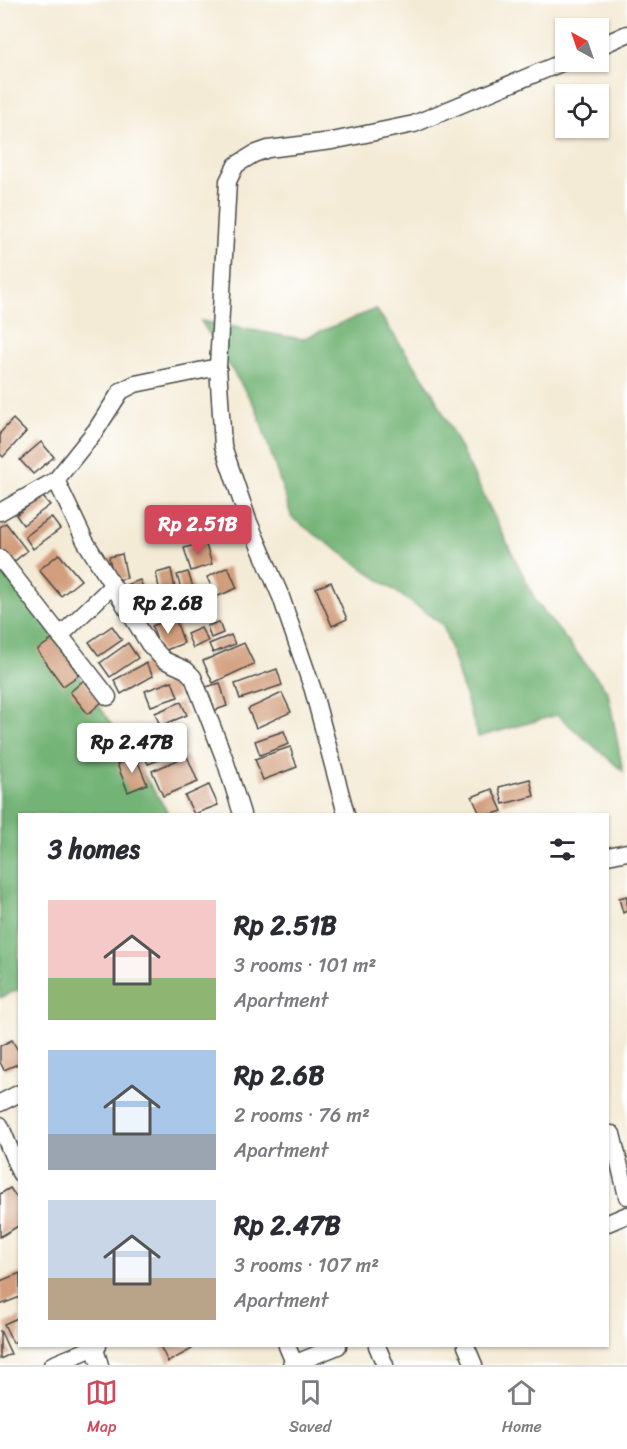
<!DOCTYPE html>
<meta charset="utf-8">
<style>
body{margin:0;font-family:Sriracha,sans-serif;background:#f7f7f7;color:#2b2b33;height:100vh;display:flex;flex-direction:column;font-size:22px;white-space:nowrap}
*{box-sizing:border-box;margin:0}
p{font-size:20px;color:#7c7c81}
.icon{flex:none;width:33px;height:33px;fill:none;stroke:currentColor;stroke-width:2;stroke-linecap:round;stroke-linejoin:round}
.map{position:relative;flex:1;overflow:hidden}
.side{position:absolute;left:18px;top:813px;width:591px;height:534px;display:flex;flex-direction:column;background:#fff;border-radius:0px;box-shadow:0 2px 4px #0004}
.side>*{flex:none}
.needle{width:39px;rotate:320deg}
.tools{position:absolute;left:555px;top:18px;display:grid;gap:12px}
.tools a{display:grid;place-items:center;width:54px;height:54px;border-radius:0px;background:#fff;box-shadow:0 2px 4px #0004;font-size:30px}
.price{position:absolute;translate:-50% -51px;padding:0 14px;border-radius:6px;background:#fff;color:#222;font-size:20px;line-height:39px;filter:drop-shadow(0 2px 3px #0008)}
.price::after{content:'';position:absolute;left:50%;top:36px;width:18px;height:14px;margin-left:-9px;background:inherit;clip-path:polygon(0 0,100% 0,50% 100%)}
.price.on{background:#d1495b;color:#fff}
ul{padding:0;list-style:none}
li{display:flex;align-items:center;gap:18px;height:150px;padding:0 30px}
li span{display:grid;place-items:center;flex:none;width:168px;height:120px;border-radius:0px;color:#555}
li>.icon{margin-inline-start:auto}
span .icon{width:72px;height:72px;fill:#fffc;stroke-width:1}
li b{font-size:26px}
h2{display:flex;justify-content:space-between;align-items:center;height:72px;padding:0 30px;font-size:26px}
.tab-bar{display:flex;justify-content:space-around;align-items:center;height:84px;border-top:2px solid #e1e1e2;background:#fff;font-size:16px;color:#7c7c81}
.tab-bar a{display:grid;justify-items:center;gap:3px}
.tab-bar .on{color:#d1495b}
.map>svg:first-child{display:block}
.forest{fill:#73b476;stroke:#4f7050;stroke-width:1.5}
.building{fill:#d29e7d}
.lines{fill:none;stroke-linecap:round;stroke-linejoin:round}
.minor-casing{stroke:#494845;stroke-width:19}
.minor{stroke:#fff;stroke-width:16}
</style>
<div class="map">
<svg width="627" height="1365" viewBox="0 0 627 1365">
<rect width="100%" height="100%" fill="#fff"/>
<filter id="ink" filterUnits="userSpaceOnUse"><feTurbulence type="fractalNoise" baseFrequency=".0167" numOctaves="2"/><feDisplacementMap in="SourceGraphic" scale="12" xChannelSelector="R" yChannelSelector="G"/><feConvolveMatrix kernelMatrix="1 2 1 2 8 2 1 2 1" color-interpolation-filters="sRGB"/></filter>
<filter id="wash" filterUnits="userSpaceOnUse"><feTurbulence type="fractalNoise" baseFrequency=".008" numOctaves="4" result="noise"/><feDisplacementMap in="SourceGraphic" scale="24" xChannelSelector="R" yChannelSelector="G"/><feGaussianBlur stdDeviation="1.35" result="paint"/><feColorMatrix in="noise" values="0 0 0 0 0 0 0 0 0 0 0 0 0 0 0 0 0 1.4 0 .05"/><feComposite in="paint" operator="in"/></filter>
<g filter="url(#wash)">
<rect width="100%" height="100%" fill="#f4ebd6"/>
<g class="forest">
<path d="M376,309l56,82 105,212 71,89 15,79 -66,-56 -79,22 -35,-112 -151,-107 -36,-110 -55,-87 101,18z"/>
<path d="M13,572l156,242h-149l-1,175 -19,9v-422z"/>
</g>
<g id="blocks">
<g class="building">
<path d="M13,419l13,13 -23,25 -3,-3v-21z"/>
<path d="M41,442l13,15 -21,17 -13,-14z"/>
<path d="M42,496l8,9 -27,20 -7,-10z"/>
<path d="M51,517l9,12 -27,20 -8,-12z"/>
<path d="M6,523l21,28 -16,13 -11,-14v-23z"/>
<path d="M205,542l7,22 -21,7 -7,-23z"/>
<path d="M59,554l22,26 -20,16 -22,-26z"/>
<path d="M122,554l5,24 -13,3 -5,-24z"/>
<path d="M228,567l9,21 -21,9 -9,-20z"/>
<path d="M171,569l7,35 -15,3 -7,-34z"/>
<path d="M188,572l9,27 -12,4 -8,-28z"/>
<path d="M140,580l13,33 -14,6 -13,-34z"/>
<path d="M331,582l16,37 -15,7 -16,-38z"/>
<path d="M175,618l9,25 -23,9 -9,-26z"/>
<path d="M219,622l4,11 -12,5 -4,-12z"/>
<path d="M112,626l10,14 -23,16 -10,-14z"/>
<path d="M201,628l7,13 -15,7 -6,-14z"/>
<path d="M231,635l4,9 -22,9 -4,-9z"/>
<path d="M53,639l26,36 -16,11 -26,-36z"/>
<path d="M128,643l10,15 -28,19 -10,-14z"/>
<path d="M244,643l10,21 -41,19 -10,-22z"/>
<path d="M146,663l7,13 -32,18 -7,-14z"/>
<path d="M277,669l5,16 -42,14 -5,-15z"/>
<path d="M84,680l18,22 -14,12 -18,-22z"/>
<path d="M172,681l6,16 -27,9 -6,-15z"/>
<path d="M220,683l7,23 -14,5 -7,-24z"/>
<path d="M282,693l9,19 -35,16 -8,-19z"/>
<path d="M181,702l6,13 -27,11 -5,-13z"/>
<path d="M284,731l5,13 -29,11 -5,-14z"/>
<path d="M179,736l5,15 -36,13 -6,-15z"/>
<path d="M290,747l7,20 -34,13 -8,-21z"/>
<path d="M187,756l11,26 -35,14 -11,-25z"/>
<path d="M136,757l11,27 -19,8 -11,-28z"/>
<path d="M530,779l4,17 -31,8 -4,-17z"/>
<path d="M209,785l9,20 -24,9 -9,-18z"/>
<path d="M492,789l10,22 -9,3h-13l-8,-17z"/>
<path d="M627,896v15l-4,2 -4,-15z"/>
<path d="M12,1040l8,14v9l-16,7 -4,-8v-16z"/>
<path d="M10,1188l10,14v23l-20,12v-43z"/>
<path d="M20,1273v24l-20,8v-24z"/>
<path d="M20,1317v22l-7,4 -9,-19z"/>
<path d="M0,1330l11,24 -11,5z"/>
<path d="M160,1346h30l2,3 -24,13z"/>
</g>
</g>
</g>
<g filter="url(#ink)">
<use href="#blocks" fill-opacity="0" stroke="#494845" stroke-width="1.5"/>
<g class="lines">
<g class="minor-casing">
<g id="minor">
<path d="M598,47l29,-13"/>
<path d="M218,367l-83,17 -14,7 -25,39 -40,50 29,61 64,103 15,16 22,10 7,7 32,83 17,54"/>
<path d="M0,512l56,-32"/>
<path d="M0,558l108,139"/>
<path d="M60,636l52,-50"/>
<path d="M346,814l-33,-124 -32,-93 -33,-77 -25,-74 -5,-79 10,-186 8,-16 18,-11 14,-5 64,-8 82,-17 152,-63"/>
<path d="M608,856l19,-4"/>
<path d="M0,1103l20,-10"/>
<path d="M0,1125l20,48"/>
<path d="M608,1136l4,-2 15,62"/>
<path d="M608,1223l19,-8"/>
<path d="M94,1346l6,19"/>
<path d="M287,1346l8,19"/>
<path d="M377,1346l8,19"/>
<path d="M466,1346l8,19"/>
<path d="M52,1365l46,-19"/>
<path d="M291,1365l47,-19"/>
</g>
</g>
<use href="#minor" class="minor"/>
</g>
</g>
</svg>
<div class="tools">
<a><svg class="needle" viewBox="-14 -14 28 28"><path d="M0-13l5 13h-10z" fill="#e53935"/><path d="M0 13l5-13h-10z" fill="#7c7c81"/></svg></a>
<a><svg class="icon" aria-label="locate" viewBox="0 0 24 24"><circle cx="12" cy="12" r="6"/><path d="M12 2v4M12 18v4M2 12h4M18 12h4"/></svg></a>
</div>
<b class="price on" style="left:198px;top:556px">Rp 2.51B</b>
<b class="price" style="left:168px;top:635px">Rp 2.6B</b>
<b class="price" style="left:132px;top:774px">Rp 2.47B</b>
<section class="side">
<h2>3 homes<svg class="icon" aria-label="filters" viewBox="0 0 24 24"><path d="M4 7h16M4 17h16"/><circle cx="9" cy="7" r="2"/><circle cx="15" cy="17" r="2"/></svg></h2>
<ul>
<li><span style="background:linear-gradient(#f6c9c9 65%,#8fb573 0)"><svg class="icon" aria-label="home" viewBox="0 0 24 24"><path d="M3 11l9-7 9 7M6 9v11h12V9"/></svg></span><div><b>Rp 2.51B</b><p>3 rooms · 101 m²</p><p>Apartment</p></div></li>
<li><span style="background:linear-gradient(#a9c7e8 70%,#9aa5b1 0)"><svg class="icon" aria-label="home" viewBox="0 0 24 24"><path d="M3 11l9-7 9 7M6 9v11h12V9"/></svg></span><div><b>Rp 2.6B</b><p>2 rooms · 76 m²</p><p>Apartment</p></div></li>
<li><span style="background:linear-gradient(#c9d6e8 65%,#b9a48a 0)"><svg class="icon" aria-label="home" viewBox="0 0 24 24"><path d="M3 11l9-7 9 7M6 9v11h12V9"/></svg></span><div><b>Rp 2.47B</b><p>3 rooms · 107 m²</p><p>Apartment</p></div></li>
</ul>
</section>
</div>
<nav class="tab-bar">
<a class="on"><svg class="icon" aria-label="map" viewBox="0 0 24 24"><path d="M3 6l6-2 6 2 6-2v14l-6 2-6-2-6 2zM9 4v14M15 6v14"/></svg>Map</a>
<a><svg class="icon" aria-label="saved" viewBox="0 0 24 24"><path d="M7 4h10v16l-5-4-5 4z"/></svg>Saved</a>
<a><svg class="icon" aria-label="home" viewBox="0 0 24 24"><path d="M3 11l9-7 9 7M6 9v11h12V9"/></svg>Home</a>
</nav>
